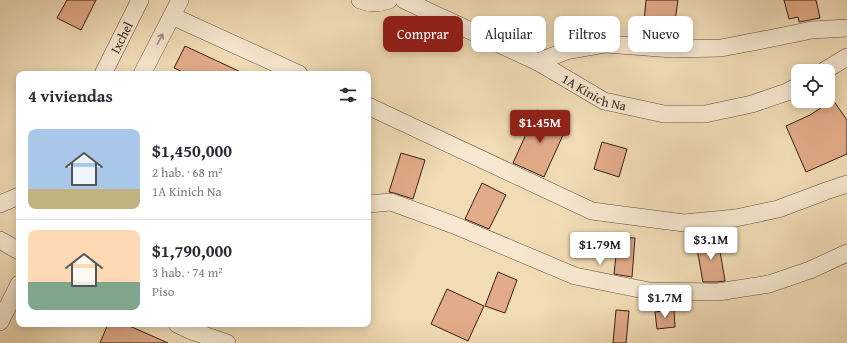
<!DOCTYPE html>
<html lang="es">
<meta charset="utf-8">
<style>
body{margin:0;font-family:"Gentium Book Plus",serif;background:#f7f7f7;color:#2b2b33;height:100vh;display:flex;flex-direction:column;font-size:15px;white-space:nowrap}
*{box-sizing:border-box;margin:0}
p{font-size:13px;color:#7c7c81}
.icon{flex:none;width:22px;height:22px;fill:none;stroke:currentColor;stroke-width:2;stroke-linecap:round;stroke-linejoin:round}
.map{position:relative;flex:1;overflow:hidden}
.details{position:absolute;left:16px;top:71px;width:355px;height:256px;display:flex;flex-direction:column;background:#fff;border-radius:8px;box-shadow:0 2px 10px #0003}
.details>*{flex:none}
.guide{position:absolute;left:383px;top:16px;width:380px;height:36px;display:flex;gap:8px}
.tools{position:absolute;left:791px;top:64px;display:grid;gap:8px}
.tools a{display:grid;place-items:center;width:44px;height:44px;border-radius:8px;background:#fff;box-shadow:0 2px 10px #0003;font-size:20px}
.price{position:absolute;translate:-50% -34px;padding:0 9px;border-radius:4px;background:#fff;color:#222;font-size:13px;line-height:26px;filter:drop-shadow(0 1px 2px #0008)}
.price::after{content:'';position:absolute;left:50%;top:24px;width:12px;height:9px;margin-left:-6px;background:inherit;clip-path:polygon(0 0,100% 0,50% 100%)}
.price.current{background:#8f2418;color:#fff}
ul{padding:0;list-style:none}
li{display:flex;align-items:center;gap:12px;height:100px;padding:0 12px}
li+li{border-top:1px solid #e1e1e2}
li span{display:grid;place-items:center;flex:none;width:112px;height:80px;border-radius:8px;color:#555}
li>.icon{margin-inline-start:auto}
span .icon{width:48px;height:48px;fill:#fffc;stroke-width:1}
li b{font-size:17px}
h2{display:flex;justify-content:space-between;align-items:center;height:48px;padding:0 12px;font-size:17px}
.tag{padding:0 14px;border-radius:8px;background:#fff;box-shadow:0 2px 10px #0003;font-size:14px;line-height:36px}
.tag.current{background:#8f2418;color:#fff}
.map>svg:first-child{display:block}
.building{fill:#e2ab89;stroke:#381f16}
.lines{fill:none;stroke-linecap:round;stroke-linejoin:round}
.minor-casing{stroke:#664e3e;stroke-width:18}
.minor{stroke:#f6e8d0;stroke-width:17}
.oneway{stroke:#a08e7c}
.labels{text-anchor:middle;stroke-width:4;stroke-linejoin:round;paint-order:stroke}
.street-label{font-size:13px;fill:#381f16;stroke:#f6e8d0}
</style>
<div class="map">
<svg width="847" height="343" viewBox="0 0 847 343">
<rect width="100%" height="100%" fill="#f1dcb6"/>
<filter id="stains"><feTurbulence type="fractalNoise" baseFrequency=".005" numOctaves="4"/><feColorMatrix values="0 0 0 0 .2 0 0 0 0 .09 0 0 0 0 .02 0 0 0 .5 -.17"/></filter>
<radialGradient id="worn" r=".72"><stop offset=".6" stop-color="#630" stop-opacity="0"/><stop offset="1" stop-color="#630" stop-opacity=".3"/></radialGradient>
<g class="building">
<path d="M67,0h29l-15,30 -24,-12z"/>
<path d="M646,0h32l-4,27 -30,-5z"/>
<path d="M784,0h32l4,18 -21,4 -1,-5 -9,2z"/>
<path d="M185,46l60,28h-58l-13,-6z"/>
<path d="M833,100l14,20v34l-41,18 -20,-46 24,-11z"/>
<path d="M537,110l31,14 -24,53 -31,-14z"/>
<path d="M602,142l25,7 -8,28 -25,-8z"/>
<path d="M401,153l24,7 -12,39 -19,-6 -5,-1z"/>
<path d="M482,183l24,12 -17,34 -24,-10z"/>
<path d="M618,237l17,1 -3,39 -18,-3z"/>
<path d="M718,239l7,42 -8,1h-14l-7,-39z"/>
<path d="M498,272l19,8 -12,33 -20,-7z"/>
<path d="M447,289l37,17 -16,35 -37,-17z"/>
<path d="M616,310l13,1 -3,32h-13z"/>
<path d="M674,310l1,17 -18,2 -2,-17z"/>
<path d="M108,324h17l43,19h-68z"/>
</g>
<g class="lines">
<g class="minor-casing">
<g id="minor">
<path d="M360,0c10,4 19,4 29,0"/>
<path id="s1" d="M404,0l134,62 66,39 60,13h41l47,-10 35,-12 11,-6"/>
<path d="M172,16l127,58"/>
<path d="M538,62l28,-11 40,-7 67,5 48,-1 47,-9 44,-9 35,-2"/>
<path d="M824,71l23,-14"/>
<path id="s2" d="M103,74l37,-74"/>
<path d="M142,74l38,-74"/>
<path d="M368,106l224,105 92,12 52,-5 42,-9 48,-18 21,-7"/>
<path d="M0,204l19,-8"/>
<path d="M368,204l23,-2 63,23 121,51 74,15 69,1 51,-8 41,-14 37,-17"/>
<path d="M0,240l19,11"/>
<path d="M0,322l19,-38"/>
<path d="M177,324l12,6 38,13"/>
</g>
</g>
<use href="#minor" class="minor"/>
</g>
<defs><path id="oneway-shaft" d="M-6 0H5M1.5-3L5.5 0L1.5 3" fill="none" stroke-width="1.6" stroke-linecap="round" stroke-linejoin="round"/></defs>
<use class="oneway" href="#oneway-shaft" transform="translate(160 39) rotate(-63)"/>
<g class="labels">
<g class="street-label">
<text dy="5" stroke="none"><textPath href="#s2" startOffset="41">Ixchel</textPath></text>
<text dy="5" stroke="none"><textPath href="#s1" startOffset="212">1A Kinich Na</textPath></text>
</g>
</g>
<rect width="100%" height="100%" filter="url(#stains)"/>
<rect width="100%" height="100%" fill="url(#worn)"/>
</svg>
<div class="tools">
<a><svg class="icon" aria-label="locate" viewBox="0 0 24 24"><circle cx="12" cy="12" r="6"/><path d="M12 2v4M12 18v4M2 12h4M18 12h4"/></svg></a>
</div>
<b class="price current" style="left:540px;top:144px">$1.45M</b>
<b class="price" style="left:711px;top:261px">$3.1M</b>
<b class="price" style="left:600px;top:266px">$1.79M</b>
<b class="price" style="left:665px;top:319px">$1.7M</b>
<div class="guide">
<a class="tag current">Comprar</a>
<a class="tag">Alquilar</a>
<a class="tag">Filtros</a>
<a class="tag">Nuevo</a>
</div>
<section class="details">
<h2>4 viviendas<svg class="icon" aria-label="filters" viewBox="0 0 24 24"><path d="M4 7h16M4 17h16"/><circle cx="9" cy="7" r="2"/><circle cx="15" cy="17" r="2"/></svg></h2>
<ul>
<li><span style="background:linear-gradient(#a9c7e8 75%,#c2b280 0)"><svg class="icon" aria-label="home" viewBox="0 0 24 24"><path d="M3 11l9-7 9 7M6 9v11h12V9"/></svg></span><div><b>$1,450,000</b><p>2 hab. · 68 m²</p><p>1A Kinich Na</p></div></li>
<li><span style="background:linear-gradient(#ffd9b3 65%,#7fa58c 0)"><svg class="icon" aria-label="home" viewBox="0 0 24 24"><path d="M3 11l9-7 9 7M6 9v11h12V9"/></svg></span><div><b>$1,790,000</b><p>3 hab. · 74 m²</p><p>Piso</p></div></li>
</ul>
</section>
</div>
